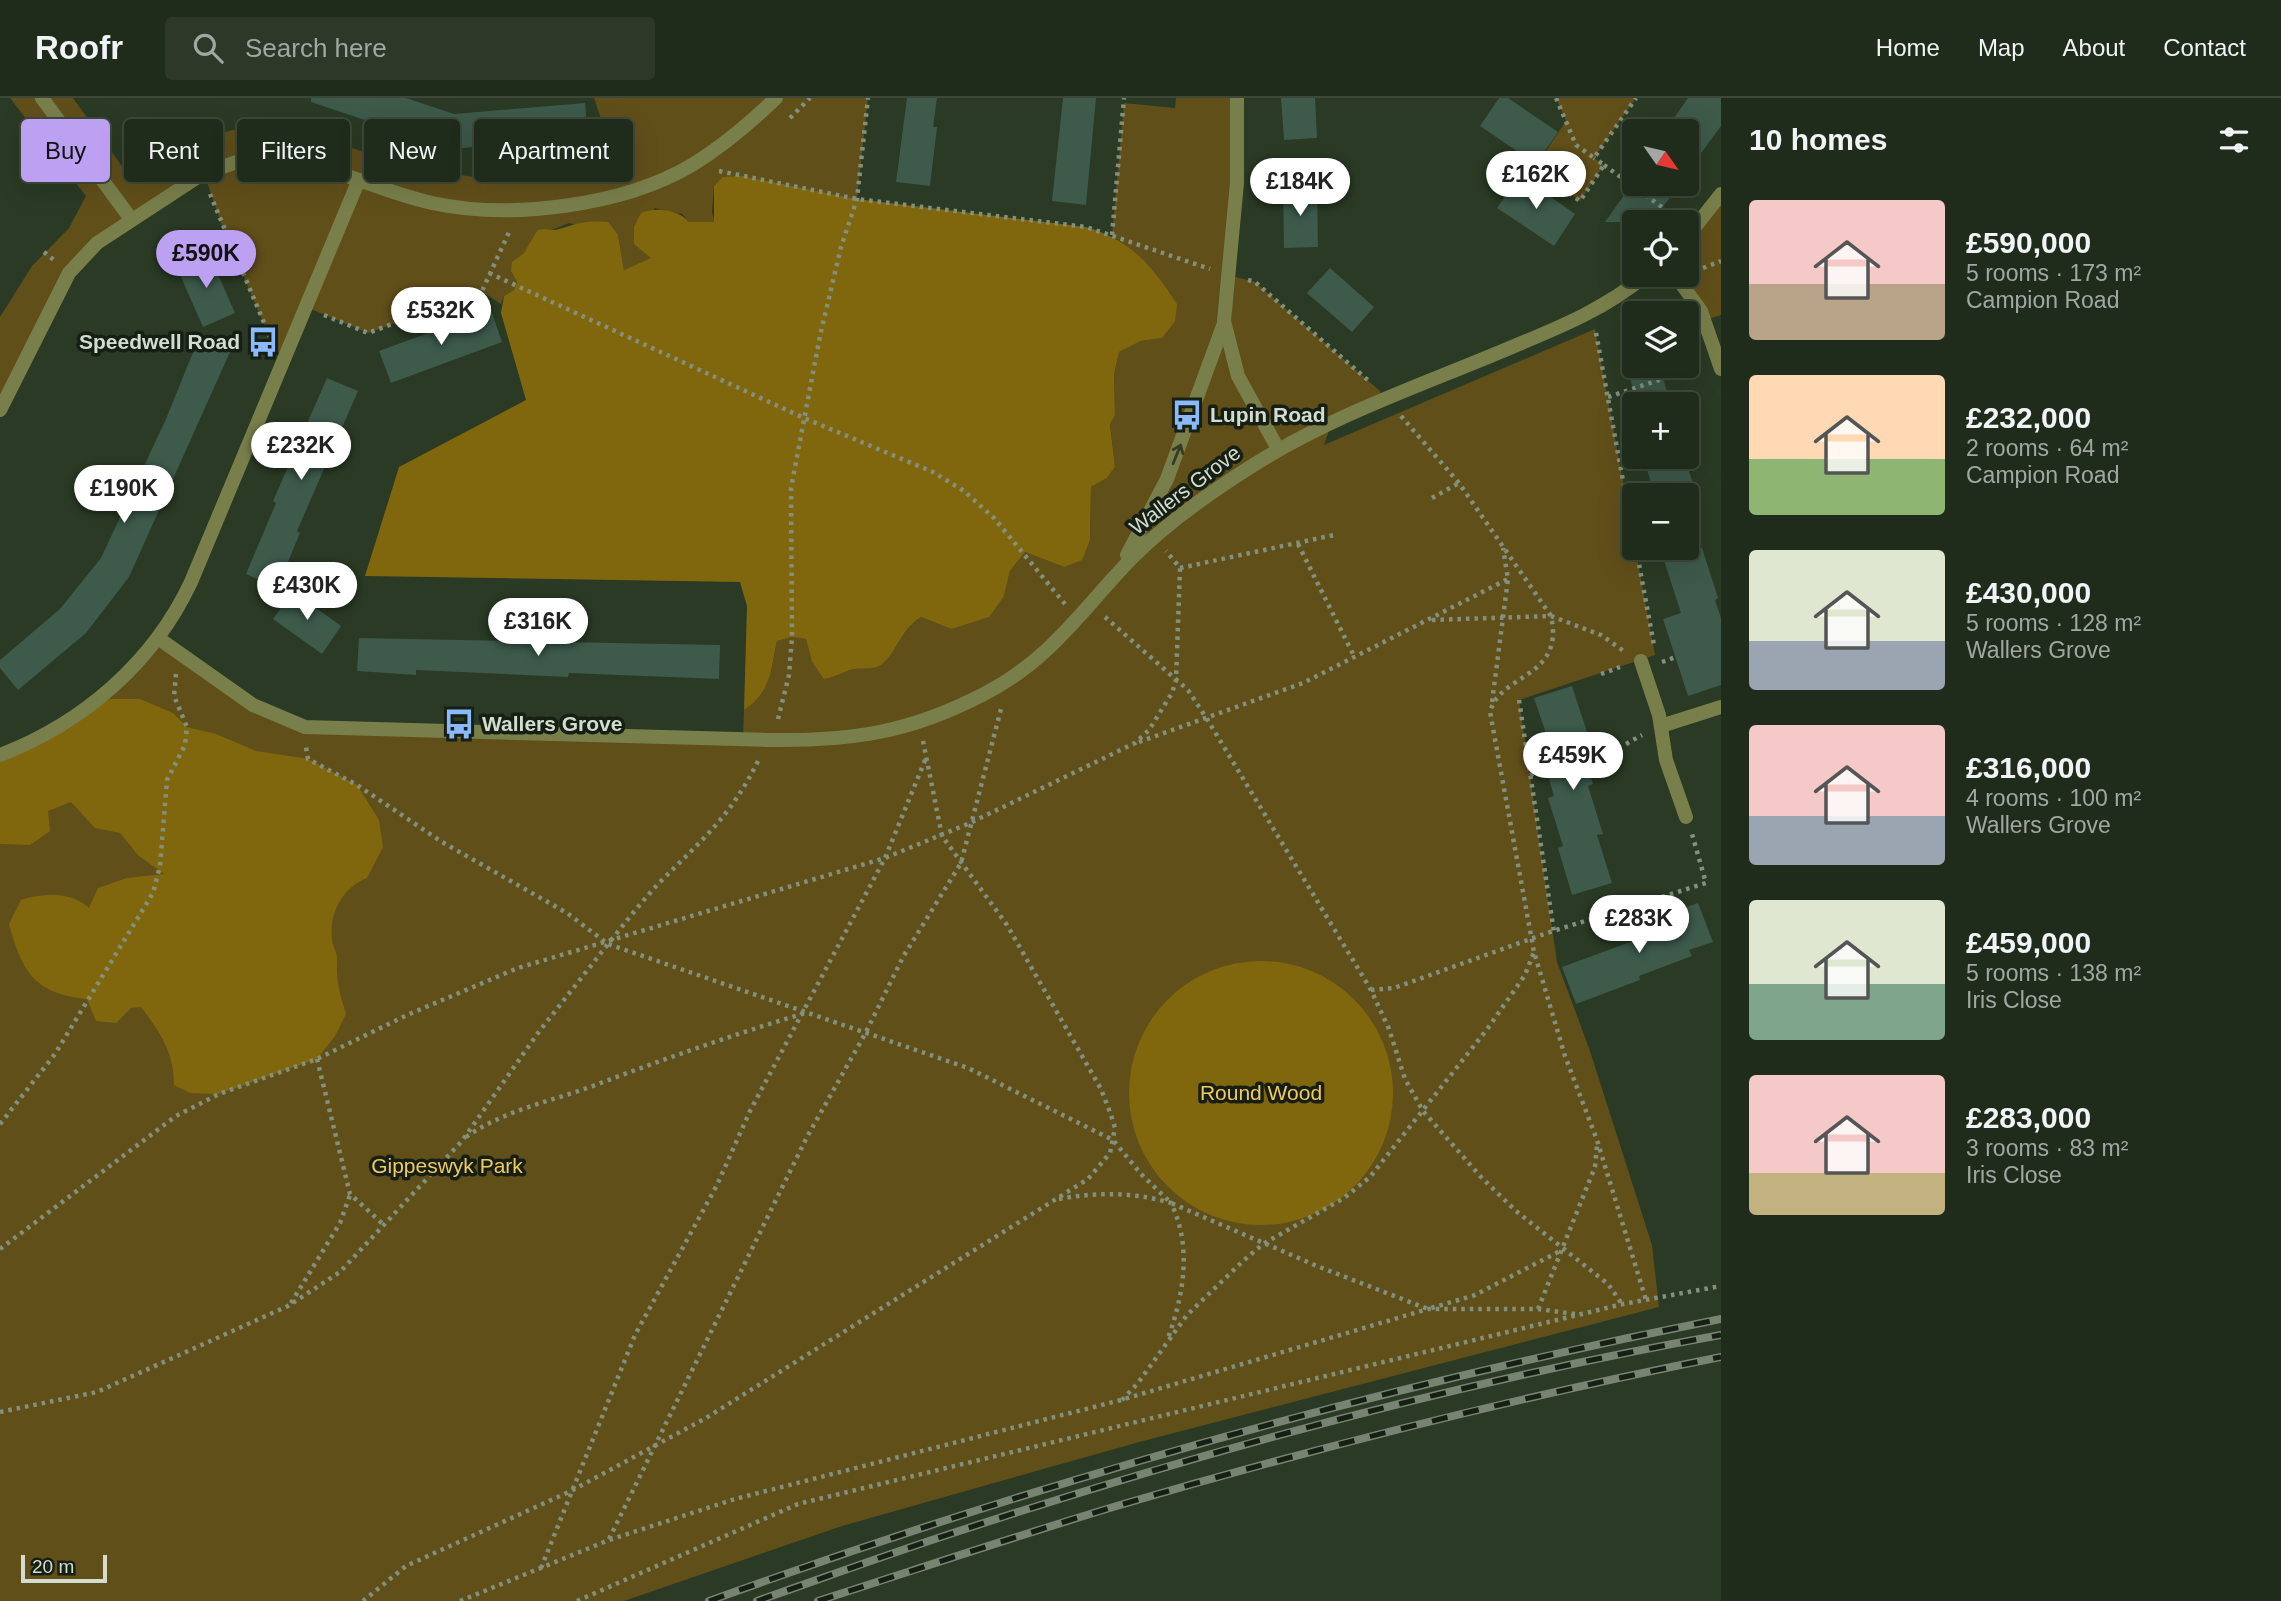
<!DOCTYPE html>
<meta charset="utf-8">
<style>
body{margin:0;font-family:Arial,sans-serif;background:#2d3828;color:#f1f3f6;height:100vh;display:flex;flex-direction:column;font-size:26px;white-space:nowrap}
*{box-sizing:border-box;margin:0}
p{font-size:23px;color:#a2a7a3}
.icon{flex:none;width:38px;height:38px;fill:none;stroke:currentColor;stroke-width:2;stroke-linecap:round;stroke-linejoin:round}
.map{position:relative;flex:1;overflow:hidden}
.drawer{display:flex;flex-direction:column;background:#202c1b;width:560px}
.drawer>*{flex:none}
.hud{position:absolute;left:21px;top:21px;width:665px;height:63px;display:flex;gap:14px}
.needle{width:46px;rotate:124deg}
.buttons{position:absolute;left:1622px;top:21px;display:grid;gap:14px}
.buttons a{display:grid;place-items:center;width:77px;height:77px;border-radius:7px;background:#202c1b;box-shadow:0 7px 28px #0002,0 0 0 2px #3d483a;font-size:35px}
.scale{position:absolute;left:21px;bottom:18px;width:86px;box-sizing:border-box;padding-left:7px;border:4px solid #d3ddcf;border-top:0;font-size:19px;line-height:24px;white-space:nowrap;color:#d3ddcf;-webkit-text-stroke:5px #171f15;paint-order:stroke}
.price{position:absolute;translate:-50% -60px;padding:0 16px;border-radius:24px;background:#fff;color:#222;font-size:23px;line-height:46px;filter:drop-shadow(0 2px 4px #0008)}
.price::after{content:'';position:absolute;left:50%;top:42px;width:21px;height:16px;margin-left:-10px;background:inherit;clip-path:polygon(0 0,100% 0,50% 100%)}
.price.on{background:#bca0f2;color:#111}
ul{padding:0;list-style:none}
li{display:flex;align-items:center;gap:21px;height:175px;padding:0 28px}
li span{display:grid;place-items:center;flex:none;width:196px;height:140px;border-radius:7px;color:#555}
li>.icon{margin-inline-start:auto}
span .icon{width:84px;height:84px;fill:#fffc;stroke-width:1}
li b{font-size:30px}
h2{display:flex;justify-content:space-between;align-items:center;height:84px;padding:0 28px;font-size:30px}
.tag{padding:0 24px;border-radius:7px;background:#202c1b;box-shadow:0 7px 28px #0002,0 0 0 2px #3d483a;font-size:24px;line-height:63px}
.tag.on{background:#bca0f2;color:#111}
header{display:flex;align-items:center;gap:42px;box-sizing:border-box;height:98px;padding:0 35px;background:#202c1b;border-bottom:2px solid #3d483a}
header strong{font-size:33px}
nav{display:flex;gap:38px;margin-inline-start:auto;font-size:24px}
.search{width:490px;height:63px;background:#2d3828;display:flex;align-items:center;gap:18px;box-sizing:border-box;padding:0 24px;border-radius:7px;color:#a2a7a3;font-size:26px}
main{display:flex;flex:1;min-height:0}
.map>svg:first-child{display:block}
.green{fill:#614f1a}
.forest{fill:#80670e}
.building{fill:#3d5a4b}
.lines{fill:none;stroke-linecap:round;stroke-linejoin:round}
.path{stroke:#83907e;stroke-width:4.5;stroke-dasharray:3.5 5;stroke-linecap:butt}
.minor{stroke:#797f4b;stroke-width:14}
.rail-casing{stroke:#778472;stroke-width:8}
.rail{stroke:#171f15;stroke-width:5;stroke-dasharray:16;stroke-linecap:butt}
.oneway{stroke:#343c25}
.labels{text-anchor:middle;stroke-width:7;stroke-linejoin:round;paint-order:stroke}
.poi-label{font-size:21px;font-weight:bold;fill:#d3ddcf;stroke:#171f15;text-anchor:start}
.street-label{font-size:21px;fill:#d3ddcf;stroke:#171f15}
.park-label{font-size:21px;fill:#efcb5f;stroke:#171f15}
</style>
<header>
<strong>Roofr</strong>
<div class="search"><svg class="icon" aria-label="search" viewBox="0 0 24 24"><circle cx="10" cy="10" r="6"/><path d="M15 15l6 6"/></svg>Search here</div>
<nav><a>Home</a><a>Map</a><a>About</a><a>Contact</a></nav>
</header>
<main>
<div class="map">
<svg width="1721" height="1503" viewBox="0 0 1721 1503">
<rect width="100%" height="100%" fill="#2a3a24"/>
<g class="green">
<path d="M10,0h63l51,71c10,-1 23,1 32,-3 11,-5 21,-13 32,-19 26,-15 57,-22 86,-20 31,2 58,15 87,24 87,28 166,41 254,9l-21,-62h274l-11,101 -114,-23 -29,10 -2,27 3,9h-26l-7,-8 -28,-6 -2,50 -28,12 -6,-35 -49,-12 -17,7 -39,32 -2,9 6,11 -3,8 -10,6 -3,8 -19,-12 -114,41 -62,-26 -22,50 -10,-9 -52,-122 -18,-53 -124,86 -80,151v-93l32,-51 37,-38 17,-32z"/>
<path d="M1176,0h61l-9,177 27,7 125,109 4,11 -52,20 -8,23 271,-116 60,326 -136,45 38,262 32,86 63,197 7,62 -516,134 -301,85 -218,75h-624v-846l46,-19 112,-98 130,84 455,16 1,-28c25,-17 28,-41 33,-69l15,-4 14,2 6,23 13,17c10,-2 16,-7 25,-9 11,-3 23,1 32,-7 16,-13 19,-32 39,-46l30,12 53,-33 6,-25 15,-19 39,15 26,-27 1,-53 16,-9 8,-11 -5,-44 5,-8 -1,-40 5,-23 22,-11 21,-3 -14,-73 -36,-30 12,-132 51,5z"/>
<path d="M1556,0h80l-42,60 10,7 -24,36 -46,-32 32,-48z"/>
<path d="M1721,96v121l-16,5 -30,-45h12v-38z"/>
</g>
<g class="forest">
<path d="M743,78l114,23 229,28c45,13 66,39 91,77l-2,17 -13,17 -21,3 -22,11 -5,23 1,40 -5,9 5,43 -8,11 -16,9 -1,53 -8,20 -18,7 -39,-15 -15,19 -6,25 -15,21 -38,12 -30,-12c-22,15 -23,34 -39,47 -9,7 -22,3 -32,6 -9,3 -15,7 -26,9l-12,-17 -6,-23 -14,-2 -15,4c-6,29 -6,51 -33,69l3,-104 -7,-24 -375,-6 34,-109 127,-67 -25,-87 3,-17 10,-6 3,-8 -6,-11 1,-9 12,-9 13,-22c8,-4 14,1 22,-2 18,-6 29,-9 49,-7l10,13 6,35 27,-12 -17,-14v-17l7,-14c15,-6 37,-4 48,9h25v-36l9,-9z"/>
<path d="M99,601h41l33,14 14,14 29,7 40,17 52,8 49,26 22,35 4,27 -16,31c-25,10 -38,35 -35,62 1,7 6,14 5,21 -1,21 3,33 9,53l-11,22 -18,23 -98,35 -29,-1 -16,-8c0,-33 -14,-53 -33,-78l-10,1 -15,15 -20,-2 -9,-22c-53,-5 -65,-28 -78,-75l12,-24c23,-7 48,-9 68,8l9,-20 29,-10 37,-4 -26,-19 -18,-22 -25,-5 -24,-26 -23,9 2,20 -20,14 -30,-1v-89z"/>
<circle cx="1261" cy="995" r="132"/>
</g>
<g class="building">
<path d="M311,0h95l48,16 131,-11 3,34 -137,12 -140,-47z"/>
<path d="M907,0h30l-4,29h4l-7,59 -34,-4z"/>
<path d="M1063,0h33l-10,107 -34,-4z"/>
<path d="M1281,0h34l2,40 -33,2z"/>
<path d="M1499,0h9l50,34 -22,32 -56,-38z"/>
<path d="M1688,0h33v28l-34,46v-41h-22z"/>
<path d="M1520,77l55,39 -21,32 -57,-38z"/>
<path d="M1632,86h48l-28,38h-47z"/>
<path d="M1317,89l1,60 -34,1 -1,-60z"/>
<path d="M209,156l26,59 -32,14 -26,-59z"/>
<path d="M1330,170l44,39 -22,25 -45,-39z"/>
<path d="M491,212l11,32 -111,41 -12,-32z"/>
<path d="M198,242l32,12 -101,225 -43,56 -68,57 -18,-22v-8l60,-51 41,-51 65,-139z"/>
<path d="M1626,268h33l12,38h-33z"/>
<path d="M327,280l31,13 -61,140 3,2 -23,55 -31,-14 30,-71 -3,-2z"/>
<path d="M1643,359h41l13,38h-42z"/>
<path d="M1660,450h42l16,50 -3,2 6,18v67l-33,11 -25,-77 18,-6z"/>
<path d="M293,493l48,35 -19,28 -49,-35z"/>
<path d="M359,540l361,7 -1,34 -150,-6 -1,4 -152,-7v5l-59,-4z"/>
<path d="M1572,588l21,64 -9,3 9,31 -5,2 15,48 -6,1 15,48 -40,12 -14,-47 5,-2 -15,-48 6,-2 -7,-23 11,-4 -24,-71z"/>
<path d="M1698,805l15,39 -24,8 3,6 -53,20 1,4 -64,24 -14,-37 71,-26 -3,-6 47,-18 -2,-6z"/>
</g>
<g class="lines">
<g class="path">
<path d="M1556,0l20,47 18,13 42,-60"/>
<path d="M790,20l20,-20"/>
<path d="M242,30l2,12"/>
<path d="M1604,67l73,53"/>
<path d="M1534,71l46,32 24,-36 -10,-7"/>
<path d="M719,73l138,28 229,28 124,42"/>
<path d="M210,96l60,143"/>
<path d="M1112,137l12,-137"/>
<path d="M44,154l11,9"/>
<path d="M1703,170l18,-7"/>
<path d="M489,175l315,145 129,54 31,19 30,27 71,86"/>
<path d="M1248,182l7,2 115,100"/>
<path d="M324,217l44,18 114,-42 28,-61"/>
<path d="M1596,235l38,208"/>
<path d="M1608,299l90,-30"/>
<path d="M1401,318l58,67 92,133c14,63 -51,57 -61,96l44,240 31,104 32,84 49,160"/>
<path d="M1432,400l27,-15"/>
<path d="M1298,446l57,114"/>
<path d="M1636,450l18,97"/>
<path d="M1180,470l154,-33"/>
<path d="M1105,519l83,73 19,29 164,271 18,39 16,50 18,32 58,66 35,34 92,73 14,20"/>
<path d="M1432,522l119,-4 50,19 24,17"/>
<path d="M1662,564l14,-5"/>
<path d="M1601,576l19,-7"/>
<path d="M1519,602l35,232"/>
<path d="M1492,604l16,-123 -5,-31"/>
<path d="M778,621l11,-44 3,-38 -1,-149 29,-152 21,-89 16,-48 11,-101"/>
<path d="M1139,644l164,-59 205,-104"/>
<path d="M1626,646l16,-9"/>
<path d="M758,663c-27,55 -56,79 -98,121 -18,19 -35,41 -52,62l360,124 145,72 28,34 30,29 146,63 111,43 47,-14 87,-45"/>
<path d="M1530,677l88,-29"/>
<path d="M1371,892l23,-2 156,-56 156,-49 -14,-49"/>
<path d="M317,961l33,135 35,32"/>
<path d="M0,1026l55,-70 98,-161 7,-27 7,-86 18,-35 2,-18 -13,-31 2,-22"/>
<path d="M466,1039c37,-26 82,-35 124,-50 71,-27 142,-52 215,-74"/>
<path d="M1059,1101c38,-7 75,-7 112,4 21,43 13,91 -3,135"/>
<path d="M0,1151l176,-133 43,-22 98,-35 90,-44 111,-47 367,-110 85,-35 165,-80 14,-13 23,-37 4,-13 4,-112 -14,-17"/>
<path d="M291,1205l49,-80 10,-28"/>
<path d="M1538,1211l57,-142 2,-21"/>
<path d="M1122,1302l16,-17 49,-68 56,-54 20,-17 81,-46 26,-21 118,-149 37,-53 9,-23"/>
<path d="M0,1314l97,-20 191,-86 52,-34 122,-131 76,-108 70,-89 -41,-31 -125,-71 -85,-57 -49,-26 -2,-12"/>
<path d="M609,1441l198,-402 58,-103 38,-77 58,-94 40,-154"/>
<path d="M541,1470l94,-233 82,-150 33,-74 135,-253 41,-100"/>
<path d="M363,1503l43,-35 165,-75 135,-73 382,-239 22,-26 5,-25 -4,-13 -10,-26 -94,-164 -65,-89 -19,-95"/>
<path d="M460,1503l149,-61 126,-41 386,-99 307,-91h110l37,5"/>
<path d="M577,1503l221,-97 825,-200 98,-18"/>
</g>
<g class="minor">
<path d="M42,0l89,121"/>
<path d="M1237,0v85l-13,138 14,55 40,73"/>
<path d="M1687,139l34,-43"/>
<path d="M1675,177l26,36 20,58"/>
<path d="M0,312l69,-137 28,-30 107,-70 39,-13 41,-2c50,9 98,34 148,45 78,17 191,3 260,-38 31,-19 58,-42 84,-67"/>
<path d="M1127,457l40,-76 56,-153"/>
<path d="M158,540l95,67 52,22 464,13c83,1 140,-7 215,-46 65,-33 97,-83 146,-134 36,-37 79,-67 122,-94 80,-51 173,-82 260,-119 48,-20 93,-38 134,-72"/>
<path d="M1641,563l18,54 7,45 20,57"/>
<path d="M1661,628l60,-19"/>
<path d="M0,657c83,-32 153,-92 191,-173l167,-400"/>
</g>
<g class="rail-casing">
<g id="rail">
<path d="M709,1503c330,-119 668,-214 1012,-282"/>
<path d="M757,1503c63,-22 126,-45 190,-66 252,-83 512,-153 774,-200"/>
<path d="M818,1503c100,-32 201,-66 302,-96 198,-58 399,-108 601,-148"/>
</g>
</g>
<use href="#rail" class="rail"/>
</g>
<defs><path id="oneway-shaft" d="M-6 0H5M1.5-3L5.5 0L1.5 3" fill="none" stroke-width="1.6" stroke-linecap="round" stroke-linejoin="round" transform="scale(1.75)"/></defs>
<use class="oneway" href="#oneway-shaft" transform="translate(1177 356) rotate(-68)"/>
<defs>
<g id="bus-bare" transform="scale(2.415)"><path d="M-5-6H5V4H4V6H2V4H-2V6H-4V4H-5ZM-3.5-4V0h7V-4ZM-3.5 1.2v1.5H-2V1.2ZM2 1.2v1.5H3.5V1.2Z" fill="#89bafc" stroke="#171f15" stroke-width="2.5" paint-order="stroke"/></g>
</defs>
<g fill-rule="evenodd">
<use href="#bus-bare" x="263" y="244"/>
<use href="#bus-bare" x="1187" y="317"/>
<use href="#bus-bare" x="459" y="626"/>
</g>
<g class="labels">
<g class="poi-label">
<text x="240" y="251" text-anchor="end">Speedwell Road</text>
<text x="1210" y="324">Lupin Road</text>
<text x="482" y="633">Wallers Grove</text>
</g>
<g class="street-label">
<text transform="translate(1185 392) rotate(-37)" y="7">Wallers Grove</text>
</g>
<g class="park-label">
<text x="1261" y="1002">Round Wood</text>
<text x="447" y="1075">Gippeswyk Park</text>
</g>
</g>
</svg>
<div class="buttons">
<a><svg class="needle" viewBox="-14 -14 28 28"><path d="M0-13l5 13h-10z" fill="#e53935"/><path d="M0 13l5-13h-10z" fill="#a2a7a3"/></svg></a>
<a><svg class="icon" aria-label="locate" viewBox="0 0 24 24"><circle cx="12" cy="12" r="6"/><path d="M12 2v4M12 18v4M2 12h4M18 12h4"/></svg></a>
<a><svg class="icon" aria-label="layers" viewBox="0 0 24 24"><path d="M12 4l9 5-9 5-9-5zM3 14l9 5 9-5"/></svg></a>
<a>+</a>
<a>−</a>
</div>
<div class="scale">20 m</div>
<b class="price" style="left:1536px;top:113px">£162K</b>
<b class="price" style="left:1300px;top:120px">£184K</b>
<b class="price on" style="left:206px;top:192px">£590K</b>
<b class="price" style="left:441px;top:249px">£532K</b>
<b class="price" style="left:301px;top:384px">£232K</b>
<b class="price" style="left:124px;top:427px">£190K</b>
<b class="price" style="left:307px;top:524px">£430K</b>
<b class="price" style="left:538px;top:560px">£316K</b>
<b class="price" style="left:1573px;top:694px">£459K</b>
<b class="price" style="left:1639px;top:857px">£283K</b>
<div class="hud">
<a class="tag on">Buy</a>
<a class="tag">Rent</a>
<a class="tag">Filters</a>
<a class="tag">New</a>
<a class="tag">Apartment</a>
</div>
</div>
<section class="drawer">
<h2>10 homes<svg class="icon" aria-label="filters" viewBox="0 0 24 24"><path d="M4 7h16M4 17h16"/><circle cx="9" cy="7" r="2"/><circle cx="15" cy="17" r="2"/></svg></h2>
<ul>
<li><span style="background:linear-gradient(#f6c9c9 60%,#b9a48a 0)"><svg class="icon" aria-label="home" viewBox="0 0 24 24"><path d="M3 11l9-7 9 7M6 9v11h12V9"/></svg></span><div><b>£590,000</b><p>5 rooms · 173 m²</p><p>Campion Road</p></div></li>
<li><span style="background:linear-gradient(#ffd9b3 60%,#8fb573 0)"><svg class="icon" aria-label="home" viewBox="0 0 24 24"><path d="M3 11l9-7 9 7M6 9v11h12V9"/></svg></span><div><b>£232,000</b><p>2 rooms · 64 m²</p><p>Campion Road</p></div></li>
<li><span style="background:linear-gradient(#dfe7d0 65%,#9aa5b1 0)"><svg class="icon" aria-label="home" viewBox="0 0 24 24"><path d="M3 11l9-7 9 7M6 9v11h12V9"/></svg></span><div><b>£430,000</b><p>5 rooms · 128 m²</p><p>Wallers Grove</p></div></li>
<li><span style="background:linear-gradient(#f6c9c9 65%,#9aa5b1 0)"><svg class="icon" aria-label="home" viewBox="0 0 24 24"><path d="M3 11l9-7 9 7M6 9v11h12V9"/></svg></span><div><b>£316,000</b><p>4 rooms · 100 m²</p><p>Wallers Grove</p></div></li>
<li><span style="background:linear-gradient(#dfe7d0 60%,#7fa58c 0)"><svg class="icon" aria-label="home" viewBox="0 0 24 24"><path d="M3 11l9-7 9 7M6 9v11h12V9"/></svg></span><div><b>£459,000</b><p>5 rooms · 138 m²</p><p>Iris Close</p></div></li>
<li><span style="background:linear-gradient(#f6c9c9 70%,#c2b280 0)"><svg class="icon" aria-label="home" viewBox="0 0 24 24"><path d="M3 11l9-7 9 7M6 9v11h12V9"/></svg></span><div><b>£283,000</b><p>3 rooms · 83 m²</p><p>Iris Close</p></div></li>
</ul>
</section>
</main>
